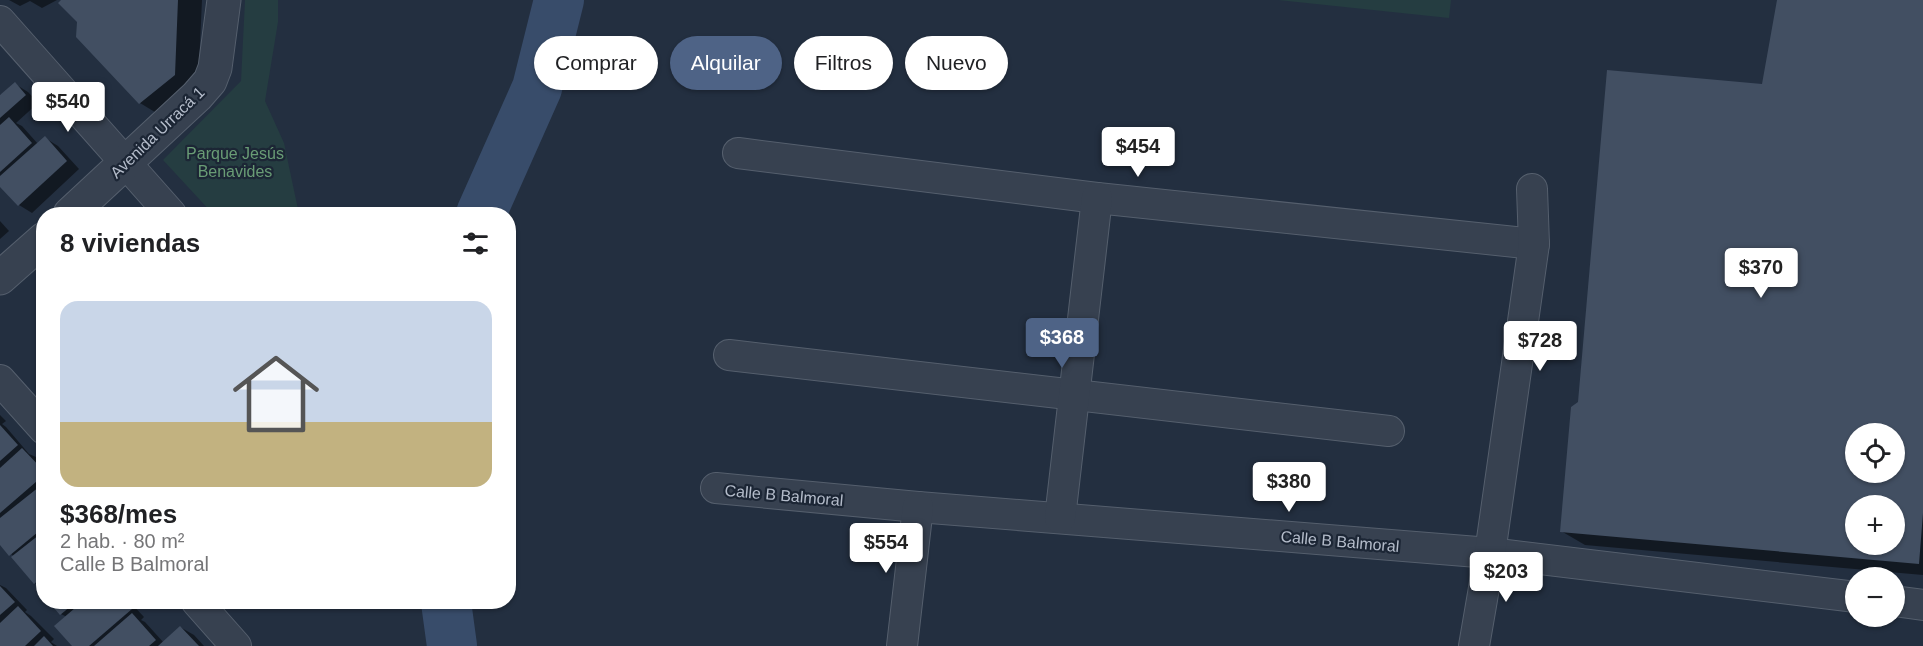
<!DOCTYPE html>
<html lang="es">
<meta charset="utf-8">
<style>
body{margin:0;font-family:Helvetica,sans-serif;background:#f2f2f2;color:#202124;height:100vh;display:flex;flex-direction:column;font-size:22px;white-space:nowrap}
*{box-sizing:border-box;margin:0}
p{font-size:20px;color:#757577}
.icon{flex:none;width:33px;height:33px;fill:none;stroke:currentColor;stroke-width:2;stroke-linecap:round;stroke-linejoin:round}
.map{position:relative;flex:1;overflow:hidden}
.details{position:absolute;left:36px;top:207px;width:480px;height:402px;display:flex;flex-direction:column;background:#fff;border-radius:24px;box-shadow:0 2px 4px #0004}
.details>*{flex:none}
.banner{position:absolute;left:534px;top:36px;width:570px;height:54px;display:flex;gap:12px}
.buttons{position:absolute;left:1845px;top:423px;display:grid;gap:12px}
.buttons a{display:grid;place-items:center;width:60px;height:60px;border-radius:50%;background:#fff;box-shadow:0 2px 4px #0004;font-size:30px}
.price{position:absolute;translate:-50% -51px;padding:0 14px;border-radius:6px;background:#fff;color:#222;font-size:20px;line-height:39px;filter:drop-shadow(0 2px 3px #0008)}
.price::after{content:'';position:absolute;left:50%;top:36px;width:18px;height:14px;margin-left:-9px;background:inherit;clip-path:polygon(0 0,100% 0,50% 100%)}
.price.active{background:#4e6386;color:#fff}
ul{padding:0;list-style:none}
li{display:grid;align-content:center;gap:12px;height:318px;padding:0 24px}
li span{display:grid;place-items:center;height:186px;border-radius:18px;color:#555}
li>.icon{margin-inline-start:auto}
span .icon{width:108px;height:108px;fill:#fffc;stroke-width:1}
li b{font-size:26px}
h2{display:flex;justify-content:space-between;align-items:center;height:72px;padding:0 24px;font-size:26px}
.tag{padding:0 21px;border-radius:27px;background:#fff;box-shadow:0 2px 4px #0004;font-size:21px;line-height:54px}
.tag.active{background:#4e6386;color:#fff}
.map>svg:first-child{display:block}
.green{fill:#253d41}
.shadow{fill:#0007;fill-rule:evenodd}
.lines{fill:none;stroke-linecap:round;stroke-linejoin:round}
.river{stroke:#384c6a;stroke-width:50}
.building{fill:#424f62;fill-rule:evenodd}
.minor-casing{stroke:#555f6d;stroke-width:32}
.tertiary-casing{stroke:#555f6d;stroke-width:35}
.minor{stroke:#374150;stroke-width:30}
.tertiary{stroke:#374150;stroke-width:33}
.labels{text-anchor:middle;stroke-width:4.5;stroke-linejoin:round;paint-order:stroke}
.street-label{font-size:16px;fill:#b4bcca;stroke:#1c2635}
.park-label{font-size:16px;fill:#699c75;stroke:#1c2635}
</style>
<div class="map">
<svg width="1923" height="646" viewBox="0 0 1923 646">
<rect width="100%" height="100%" fill="#232f40"/>
<g class="green">
<path d="M245,0h33v22l-13,79 19,42 15,71h-86l-50,-54 78,-79z"/>
<path d="M1278,0h173l-2,18z"/>
</g>
<g class="shadow">
<path d="M9,0h48l-15,8 -12,-7 -10,5z"/>
<path d="M63,0h139l-4,88 -35,29 -23,-14z"/>
<path d="M1779,0h144v575l-338,-30 -24,-14 18,-129 185,-316zM1856,434h38v38h-38zM1856,506h38v38h-38z"/>
<path d="M15,84l13,8 10,11 -22,20 6,3 16,18 7,-6 13,8 21,23 -47,44 -13,-8 -19,-20v-91l1,2z"/>
<path d="M0,221l9,10 -9,8z"/>
<path d="M0,415l6,6 -4,3 4,3 23,27 7,3 8,9v127l-4,-3 3,-2 -8,-5 -21,-26 -14,-15z"/>
<path d="M0,585l6,3 21,22 -2,2 6,4 23,23 -3,3 6,4h-57z"/>
<path d="M51,602h79l14,15 -3,3 4,2 19,21 16,-16 14,8 10,11h-130l-7,-29 -6,-3z"/>
</g>
<g class="lines">
<g class="river">
<path d="M481,214l56,-126 22,-88"/>
<path d="M446,602l6,44"/>
</g>
</g>
<g class="building">
<path d="M61,0h117l-3,75 -36,29 -63,-67 1,-15 -19,-19z"/>
<path d="M1777,0h146v513l-4,51 -359,-32 11,-125 7,-5 29,-332 155,14zM1856,434h38v38h-38zM1856,506h38v38h-38z"/>
<path d="M15,82l11,13 -26,23v-23z"/>
<path d="M9,117l23,26 -32,29v-47z"/>
<path d="M45,136l22,25 -49,45 -18,-19v-11z"/>
<path d="M0,425l18,20 -18,16z"/>
<path d="M22,448l22,23v4l-44,38v-45z"/>
<path d="M44,483v44l-35,29 -9,-11v-27z"/>
<path d="M44,531v45l-10,8 -23,-27z"/>
<path d="M0,586l15,16 -15,13z"/>
<path d="M49,602h27l-16,13z"/>
<path d="M82,602h43l7,7 -43,37h-17l-18,-20z"/>
<path d="M18,606l23,25 -16,15h-25v-23z"/>
<path d="M132,613l24,27 -7,6h-55z"/>
<path d="M180,626l19,20h-41z"/>
<path d="M44,636l9,10h-19z"/>
</g>
<g class="lines">
<g class="minor-casing">
<g id="minor">
<path d="M0,21l171,193"/>
<path d="M738,153l359,45 437,46"/>
<path d="M729,355l660,76"/>
<path d="M0,380l44,49"/>
<path d="M716,488l202,19 572,46 366,44"/>
<path d="M1060,518l37,-320"/>
<path d="M1894,601l29,4"/>
<path d="M197,602l39,44"/>
<path d="M902,646l16,-139"/>
<path d="M1474,646l16,-93 44,-309 -2,-55"/>
</g>
</g>
<g class="tertiary-casing">
<g id="tertiary">
<path d="M70,214l127,-118 13,-15 5,-13 9,-68"/>
<path d="M0,278l44,-39"/>
</g>
</g>
<use href="#minor" class="minor"/>
<use href="#tertiary" class="tertiary"/>
</g>
<g class="labels">
<g class="street-label">
<text transform="translate(157 132) rotate(-44)" y="6">Avenida Urracá 1</text>
<text transform="translate(784 495) rotate(5)" y="6">Calle B Balmoral</text>
<text transform="translate(1340 541) rotate(5)" y="6">Calle B Balmoral</text>
</g>
<g class="park-label">
<text x="235" y="159">Parque Jesús<tspan x="235" dy="18">Benavides</tspan></text>
</g>
</g>
</svg>
<div class="buttons">
<a><svg class="icon" aria-label="locate" viewBox="0 0 24 24"><circle cx="12" cy="12" r="6"/><path d="M12 2v4M12 18v4M2 12h4M18 12h4"/></svg></a>
<a>+</a>
<a>−</a>
</div>
<b class="price" style="left:68px;top:133px">$540</b>
<b class="price" style="left:1138px;top:178px">$454</b>
<b class="price" style="left:1761px;top:299px">$370</b>
<b class="price active" style="left:1062px;top:369px">$368</b>
<b class="price" style="left:1540px;top:372px">$728</b>
<b class="price" style="left:1289px;top:513px">$380</b>
<b class="price" style="left:886px;top:574px">$554</b>
<b class="price" style="left:1506px;top:603px">$203</b>
<div class="banner">
<a class="tag">Comprar</a>
<a class="tag active">Alquilar</a>
<a class="tag">Filtros</a>
<a class="tag">Nuevo</a>
</div>
<section class="details">
<h2>8 viviendas<svg class="icon" aria-label="filters" viewBox="0 0 24 24"><path d="M4 7h16M4 17h16"/><circle cx="9" cy="7" r="2"/><circle cx="15" cy="17" r="2"/></svg></h2>
<ul>
<li><span style="background:linear-gradient(#c9d6e8 65%,#c2b280 0)"><svg class="icon" aria-label="home" viewBox="0 0 24 24"><path d="M3 11l9-7 9 7M6 9v11h12V9"/></svg></span><div><b>$368/mes</b><p>2 hab. · 80 m²</p><p>Calle B Balmoral</p></div></li>
</ul>
</section>
</div>
